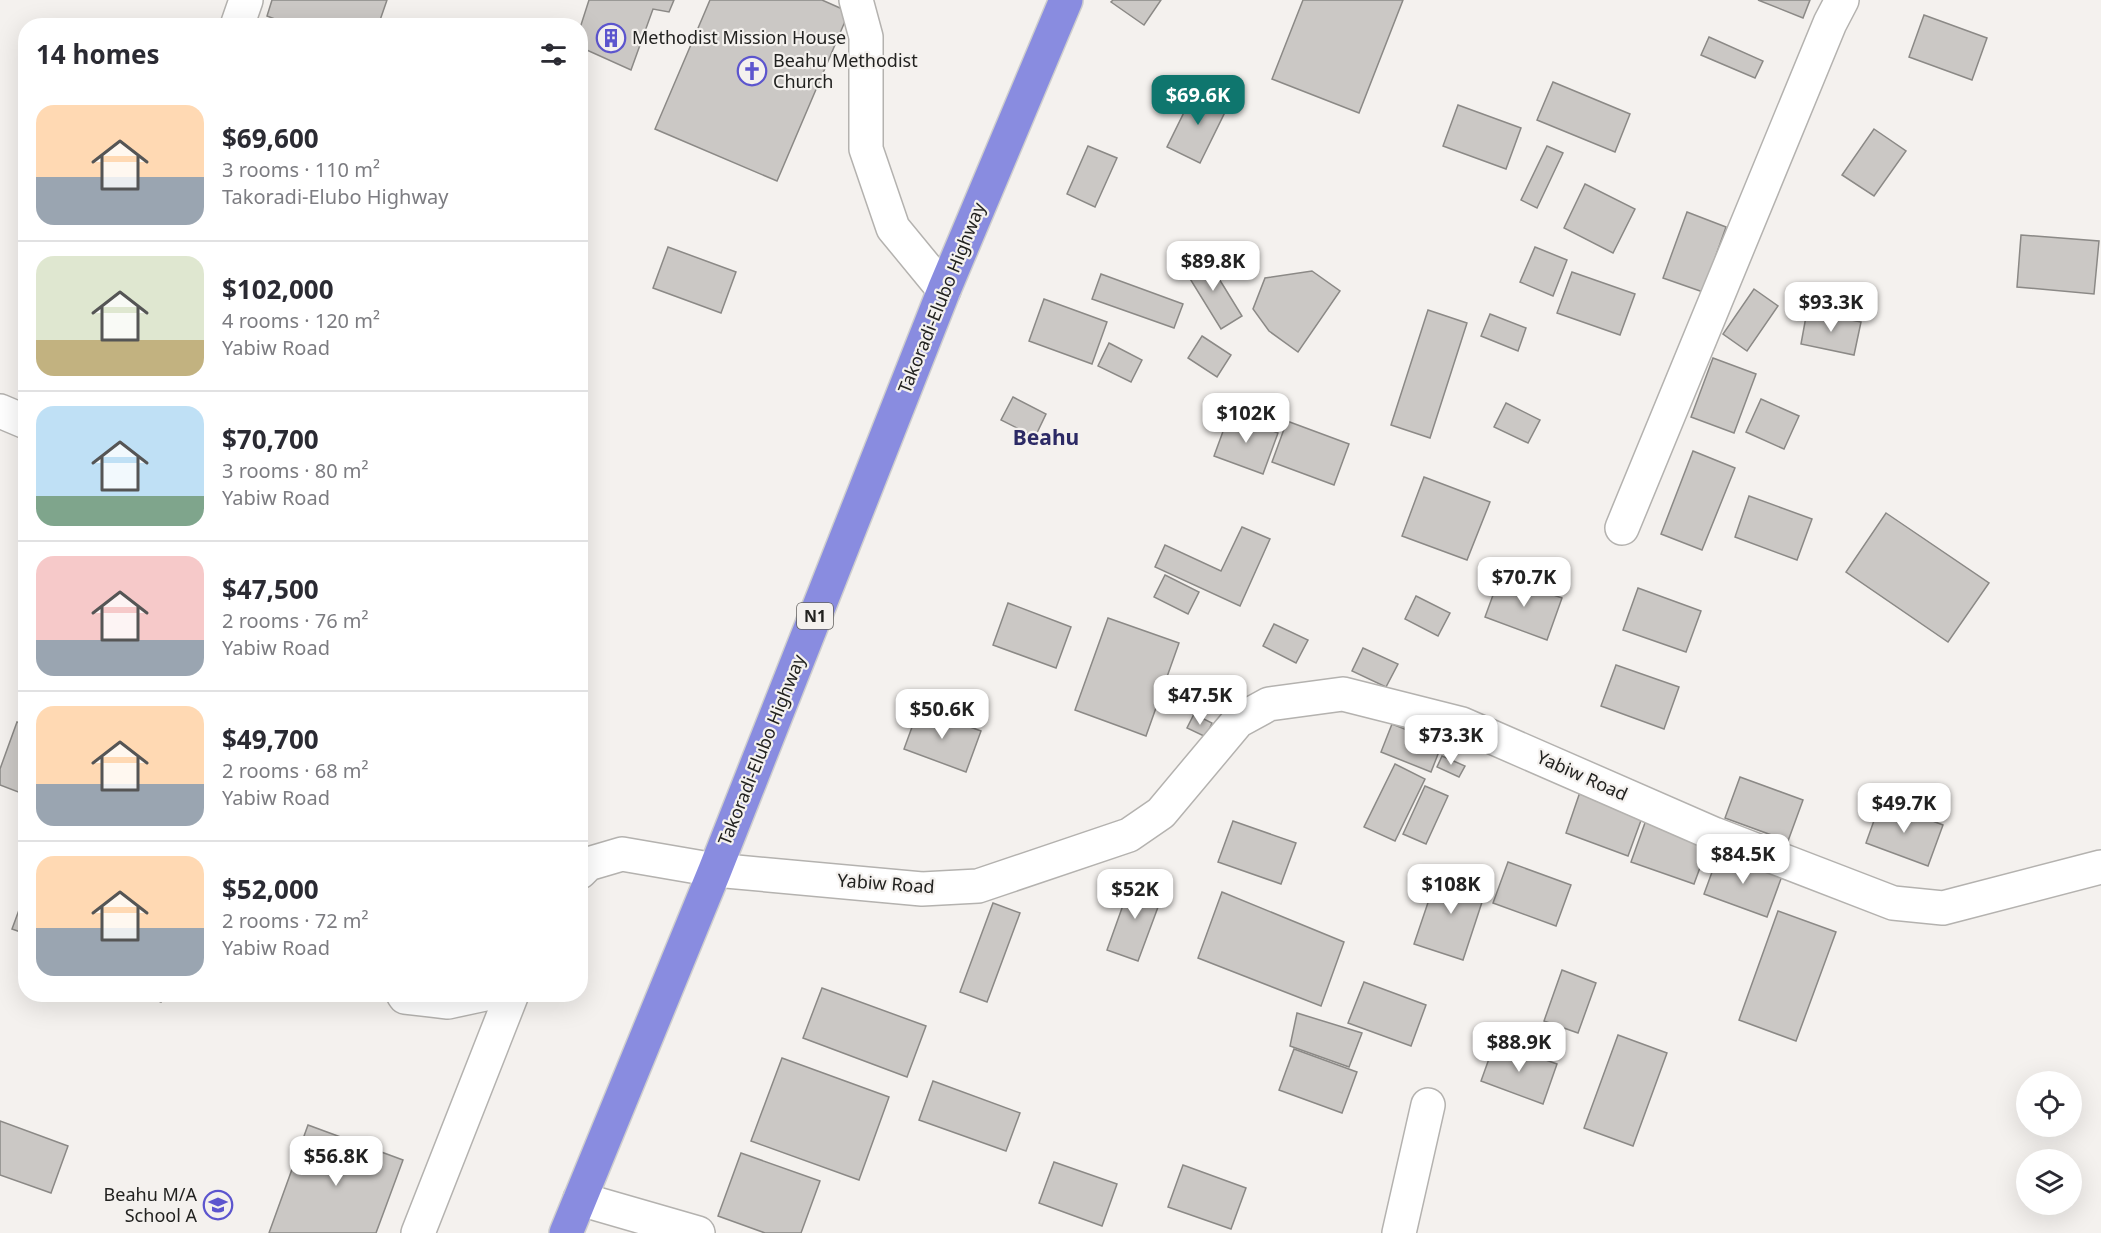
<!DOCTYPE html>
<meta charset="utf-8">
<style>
body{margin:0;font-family:"Noto Sans",sans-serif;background:#f7f7f7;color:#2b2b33;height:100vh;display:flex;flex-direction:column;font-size:22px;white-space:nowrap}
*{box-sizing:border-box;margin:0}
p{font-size:20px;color:#7c7c81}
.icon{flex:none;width:33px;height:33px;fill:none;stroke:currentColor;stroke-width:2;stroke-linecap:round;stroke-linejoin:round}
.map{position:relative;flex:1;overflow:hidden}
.side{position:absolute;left:18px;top:18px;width:570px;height:984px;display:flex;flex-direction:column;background:#fff;border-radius:24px;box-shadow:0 6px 24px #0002}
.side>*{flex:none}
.fabs{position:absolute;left:2016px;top:1071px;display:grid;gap:12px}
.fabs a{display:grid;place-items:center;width:66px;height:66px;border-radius:50%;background:#fff;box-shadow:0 6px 24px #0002;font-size:30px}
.price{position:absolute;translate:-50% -51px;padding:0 14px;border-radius:12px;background:#fff;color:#222;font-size:20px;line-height:39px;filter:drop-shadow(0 2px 3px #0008)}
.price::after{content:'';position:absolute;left:50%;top:36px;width:18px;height:14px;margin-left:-9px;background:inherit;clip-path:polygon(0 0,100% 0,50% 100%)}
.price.active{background:#0f766e;color:#fff}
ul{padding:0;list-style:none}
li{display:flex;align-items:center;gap:18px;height:150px;padding:0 18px}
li+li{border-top:2px solid #e1e1e2}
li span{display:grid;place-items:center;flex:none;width:168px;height:120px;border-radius:18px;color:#555}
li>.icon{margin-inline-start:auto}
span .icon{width:72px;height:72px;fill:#fffc;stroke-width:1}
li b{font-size:26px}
h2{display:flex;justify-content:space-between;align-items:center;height:72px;padding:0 18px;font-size:26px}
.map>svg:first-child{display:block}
.building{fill:#cbc8c5;stroke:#8b8986;stroke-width:1.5}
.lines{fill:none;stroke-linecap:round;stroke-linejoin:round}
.minor-casing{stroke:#b4b2af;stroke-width:36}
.highway-casing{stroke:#cecece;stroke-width:36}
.minor{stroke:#fff;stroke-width:33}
.highway{stroke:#898ce0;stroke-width:33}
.labels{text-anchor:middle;stroke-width:4.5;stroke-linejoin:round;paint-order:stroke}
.shield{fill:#f4f1ee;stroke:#61605e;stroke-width:1.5}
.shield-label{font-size:16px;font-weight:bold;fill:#222220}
.poi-label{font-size:18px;fill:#222220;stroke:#f4f1ee;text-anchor:start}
.street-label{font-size:18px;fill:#222220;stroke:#f4f1ee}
.quarter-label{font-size:21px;font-weight:bold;fill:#2c2a65;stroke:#f4f1ee}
</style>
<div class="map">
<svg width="2101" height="1233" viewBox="0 0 2101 1233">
<rect width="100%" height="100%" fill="#f4f1ee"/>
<g class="building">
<path d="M272,0h115l-9,26h-85l-26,-10z"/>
<path d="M589,0h85l-5,12 -16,-3 -22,61 -51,-23v-19z"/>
<path d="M710,0h112l27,12 -72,169 -122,-52z"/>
<path d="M1113,0h48l-17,25 -33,-23z"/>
<path d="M1303,0h100l-44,113 -87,-34z"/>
<path d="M1758,0h52l-7,18z"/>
<path d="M1924,15l63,23 -15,42 -63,-23z"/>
<path d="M1709,37l54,24 -8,17 -54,-23z"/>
<path d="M1553,82l77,32 -15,38 -78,-32z"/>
<path d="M1196,88l33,16 -29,59 -33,-16z"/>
<path d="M1458,105l63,23 -15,41 -63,-23z"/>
<path d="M1874,129l32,22 -32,45 -32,-21z"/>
<path d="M1088,146l29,12 -22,49 -28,-13z"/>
<path d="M1547,146l16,7 -26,55 -16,-8z"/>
<path d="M1585,184l50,25 -22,44 -49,-25z"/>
<path d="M1687,212l39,15 -23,65 -40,-14z"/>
<path d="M2021,235l78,6 -5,53 -77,-7z"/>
<path d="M668,247l68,25 -15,41 -68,-25z"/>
<path d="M1535,247l32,13 -14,36 -33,-14z"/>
<path d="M1205,256l37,60 -21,13 -37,-60z"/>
<path d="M1312,271l28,20 -42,61 -29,-21 -16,-22 12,-31z"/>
<path d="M1572,272l63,22 -15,41 -63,-22z"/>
<path d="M1101,274l82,30 -9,24 -82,-29z"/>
<path d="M1754,289l24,17 -31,45 -24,-17z"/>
<path d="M1044,299l63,23 -15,42 -63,-23z"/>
<path d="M1428,310l39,13 -37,115 -39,-13z"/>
<path d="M1807,311l54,11 -7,33 -53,-11z"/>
<path d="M1490,314l36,14 -8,23 -37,-15z"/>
<path d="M1202,336l29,19 -14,22 -29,-19z"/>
<path d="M1109,343l33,17 -11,22 -33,-16z"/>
<path d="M1713,358l43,16 -22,59 -43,-16z"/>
<path d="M1013,397l33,17 -11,23 -34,-17z"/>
<path d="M1761,399l38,17 -15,33 -38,-17z"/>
<path d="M1506,403l34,17 -12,23 -34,-16z"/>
<path d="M1229,415l49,18 -15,41 -49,-18z"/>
<path d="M1287,421l62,23 -15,41 -62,-23z"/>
<path d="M1693,451l42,17 -33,82 -41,-16z"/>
<path d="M1424,477l66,25 -23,58 -65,-24z"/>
<path d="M1749,496l63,23 -15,41 -62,-23z"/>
<path d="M1886,513l103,70 -41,59 -102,-70z"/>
<path d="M1242,527l28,12 -30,67 -85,-39 10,-22 56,26z"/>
<path d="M1165,575l34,17 -11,22 -34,-17z"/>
<path d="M1500,576l62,22 -15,42 -62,-23z"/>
<path d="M1638,588l63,23 -15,41 -63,-22z"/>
<path d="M1416,596l34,17 -12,23 -33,-17z"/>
<path d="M1008,603l63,24 -15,41 -63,-23z"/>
<path d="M1108,618l71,25 -33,93 -71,-26z"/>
<path d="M1274,624l34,16 -12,23 -33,-17z"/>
<path d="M1363,648l35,16 -12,23 -34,-16z"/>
<path d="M1616,665l63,22 -15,42 -63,-23z"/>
<path d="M1211,681l17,7 -5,13 -17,-6z"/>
<path d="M919,708l62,23 -15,41 -62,-23z"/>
<path d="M1194,714l18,9 -6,14 -19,-9z"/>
<path d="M17,722l9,3v70l-26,-10v-16z"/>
<path d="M1392,724l50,20 -11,28 -50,-20z"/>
<path d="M1442,756l23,10 -6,11 -22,-10z"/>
<path d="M1395,764l30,15 -30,62 -31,-14z"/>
<path d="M1740,777l63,23 -15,41 -63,-23z"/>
<path d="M1425,786l23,10 -22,48 -23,-10z"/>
<path d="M1580,792l63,23 -15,41 -62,-23z"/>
<path d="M1881,801l62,24 -15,41 -62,-23z"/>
<path d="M1646,820l63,23 -15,41 -63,-22z"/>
<path d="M1233,821l63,22 -15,41 -63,-22z"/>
<path d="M1719,853l63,23 -15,41 -63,-23z"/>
<path d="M1508,862l63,23 -15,41 -63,-23z"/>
<path d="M1439,870l48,17 -24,73 -49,-16z"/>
<path d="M1132,880l32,11 -26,70 -31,-11z"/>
<path d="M26,891v43l-14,-5z"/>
<path d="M1222,892l122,50 -23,64 -123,-48z"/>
<path d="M993,903l27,10 -33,89 -27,-10z"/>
<path d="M1778,911l58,21 -40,109 -57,-21z"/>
<path d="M1562,970l34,13 -18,50 -34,-12z"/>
<path d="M1364,982l62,23 -15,41 -63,-23z"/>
<path d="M822,988l104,38 -19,51 -104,-39z"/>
<path d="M140,994h24l-3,8z"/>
<path d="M1297,1013l65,20 -13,34 -59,-21z"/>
<path d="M1618,1035l49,18 -34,93 -49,-18z"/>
<path d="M1495,1042l62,22 -14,40 -62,-23z"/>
<path d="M1294,1049l63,23 -15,41 -63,-23z"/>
<path d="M782,1058l107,39 -30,83 -108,-39z"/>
<path d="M933,1081l87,32 -14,38 -87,-31z"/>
<path d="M0,1121l68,25 -17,47 -51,-18z"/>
<path d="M308,1125l95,35 -27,73h-107z"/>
<path d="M741,1153l79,28 -19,52h-36l-47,-17z"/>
<path d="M1054,1162l63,22 -15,42 -63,-23z"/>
<path d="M1183,1165l63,23 -15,41 -63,-22z"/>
</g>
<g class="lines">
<g class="minor-casing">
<g id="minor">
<path d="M856,0l10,37v112l27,79 51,62"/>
<path d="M237,26l9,-26"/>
<path d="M0,411l26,11"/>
<path d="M1622,528l208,-505 12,-23"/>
<path d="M580,872l8,-8 34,-10 93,16 207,19 56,-3 151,-51 32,-22 77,-92 31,-17 74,-10 119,30 252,110 179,69 50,5 158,-41"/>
<path d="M403,994l2,3 43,5 37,-8"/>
<path d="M580,1199l118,34"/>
<path d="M418,1233l94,-239"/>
<path d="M1399,1233l29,-128"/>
</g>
</g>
<g class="highway-casing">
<path id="highway" d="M566,1233l149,-363 229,-580 122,-290"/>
</g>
<use href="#minor" class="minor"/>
<use href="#highway" class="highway"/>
</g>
<defs>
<g id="building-ring" transform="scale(1.5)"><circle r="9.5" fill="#f4f1ee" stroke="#5c55ce" stroke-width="1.5"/><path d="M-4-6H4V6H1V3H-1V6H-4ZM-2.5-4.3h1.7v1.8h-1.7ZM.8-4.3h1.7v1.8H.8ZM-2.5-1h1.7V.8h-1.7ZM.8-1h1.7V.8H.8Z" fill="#5c55ce"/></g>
<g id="church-ring" transform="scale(1.5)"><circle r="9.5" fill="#f4f1ee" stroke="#5c55ce" stroke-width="1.5"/><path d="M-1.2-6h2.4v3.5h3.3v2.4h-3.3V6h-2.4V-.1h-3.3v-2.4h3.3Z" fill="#5c55ce"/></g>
<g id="school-ring" transform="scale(1.5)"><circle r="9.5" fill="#f4f1ee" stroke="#5c55ce" stroke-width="1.5"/><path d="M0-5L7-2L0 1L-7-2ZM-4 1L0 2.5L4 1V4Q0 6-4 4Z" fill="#5c55ce"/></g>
</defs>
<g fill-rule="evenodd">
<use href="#building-ring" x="611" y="38"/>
<use href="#church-ring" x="752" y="71"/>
<use href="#school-ring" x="218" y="1205"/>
</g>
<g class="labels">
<rect class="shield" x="797" y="603" width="36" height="26" rx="4.5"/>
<g class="shield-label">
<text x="815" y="622">N1</text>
</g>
<g class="poi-label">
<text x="632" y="44">Methodist Mission House</text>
<text x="773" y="67">Beahu Methodist<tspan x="773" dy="21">Church</tspan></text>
<text x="197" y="1201" text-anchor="end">Beahu M/A<tspan x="197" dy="21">School A</tspan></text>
</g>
<g class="street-label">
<text transform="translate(942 298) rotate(-68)" y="6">Takoradi-Elubo Highway</text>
<text transform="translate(762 750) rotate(-68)" y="6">Takoradi-Elubo Highway</text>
<text transform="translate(1582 776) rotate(24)" y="6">Yabiw Road</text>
<text transform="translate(886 884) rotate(4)" y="6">Yabiw Road</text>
</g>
<g class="quarter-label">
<text x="1046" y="445">Beahu</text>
</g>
</g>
</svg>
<div class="fabs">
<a><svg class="icon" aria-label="locate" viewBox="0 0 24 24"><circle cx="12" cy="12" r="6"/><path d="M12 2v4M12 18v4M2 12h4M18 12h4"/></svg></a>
<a><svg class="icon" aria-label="layers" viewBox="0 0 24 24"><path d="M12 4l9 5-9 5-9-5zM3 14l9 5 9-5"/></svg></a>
</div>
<b class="price active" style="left:1198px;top:126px">$69.6K</b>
<b class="price" style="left:1213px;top:292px">$89.8K</b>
<b class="price" style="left:1831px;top:333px">$93.3K</b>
<b class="price" style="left:1246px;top:444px">$102K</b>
<b class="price" style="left:1524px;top:608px">$70.7K</b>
<b class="price" style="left:1200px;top:726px">$47.5K</b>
<b class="price" style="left:942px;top:740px">$50.6K</b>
<b class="price" style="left:1451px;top:766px">$73.3K</b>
<b class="price" style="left:1904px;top:834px">$49.7K</b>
<b class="price" style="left:1743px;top:885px">$84.5K</b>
<b class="price" style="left:1451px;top:915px">$108K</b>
<b class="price" style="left:1135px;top:920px">$52K</b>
<b class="price" style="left:1519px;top:1073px">$88.9K</b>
<b class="price" style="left:336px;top:1187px">$56.8K</b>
<section class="side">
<h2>14 homes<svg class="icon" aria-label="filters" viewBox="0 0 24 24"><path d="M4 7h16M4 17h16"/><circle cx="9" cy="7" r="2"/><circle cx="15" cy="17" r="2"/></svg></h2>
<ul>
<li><span style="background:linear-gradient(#ffd9b3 60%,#9aa5b1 0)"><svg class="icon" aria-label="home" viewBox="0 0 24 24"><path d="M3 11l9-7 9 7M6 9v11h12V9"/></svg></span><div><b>$69,600</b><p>3 rooms · 110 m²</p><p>Takoradi-Elubo Highway</p></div></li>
<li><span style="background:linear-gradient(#dfe7d0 70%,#c2b280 0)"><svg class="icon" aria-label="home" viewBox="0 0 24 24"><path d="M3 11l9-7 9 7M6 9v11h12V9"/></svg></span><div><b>$102,000</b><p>4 rooms · 120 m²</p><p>Yabiw Road</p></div></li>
<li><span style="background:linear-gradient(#bfe0f5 75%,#7fa58c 0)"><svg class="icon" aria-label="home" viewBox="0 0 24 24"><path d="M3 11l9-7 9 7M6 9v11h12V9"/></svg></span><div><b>$70,700</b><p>3 rooms · 80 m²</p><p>Yabiw Road</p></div></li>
<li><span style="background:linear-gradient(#f6c9c9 70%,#9aa5b1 0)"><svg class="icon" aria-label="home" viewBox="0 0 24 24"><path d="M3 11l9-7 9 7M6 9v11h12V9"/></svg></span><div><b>$47,500</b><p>2 rooms · 76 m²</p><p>Yabiw Road</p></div></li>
<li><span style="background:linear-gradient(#ffd9b3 65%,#9aa5b1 0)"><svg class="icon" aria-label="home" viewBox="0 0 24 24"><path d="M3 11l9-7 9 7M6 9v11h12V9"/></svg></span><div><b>$49,700</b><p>2 rooms · 68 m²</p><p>Yabiw Road</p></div></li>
<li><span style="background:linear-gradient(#ffd9b3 60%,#9aa5b1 0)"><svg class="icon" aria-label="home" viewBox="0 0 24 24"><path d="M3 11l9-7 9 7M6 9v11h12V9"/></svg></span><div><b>$52,000</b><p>2 rooms · 72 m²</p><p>Yabiw Road</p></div></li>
</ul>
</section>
</div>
